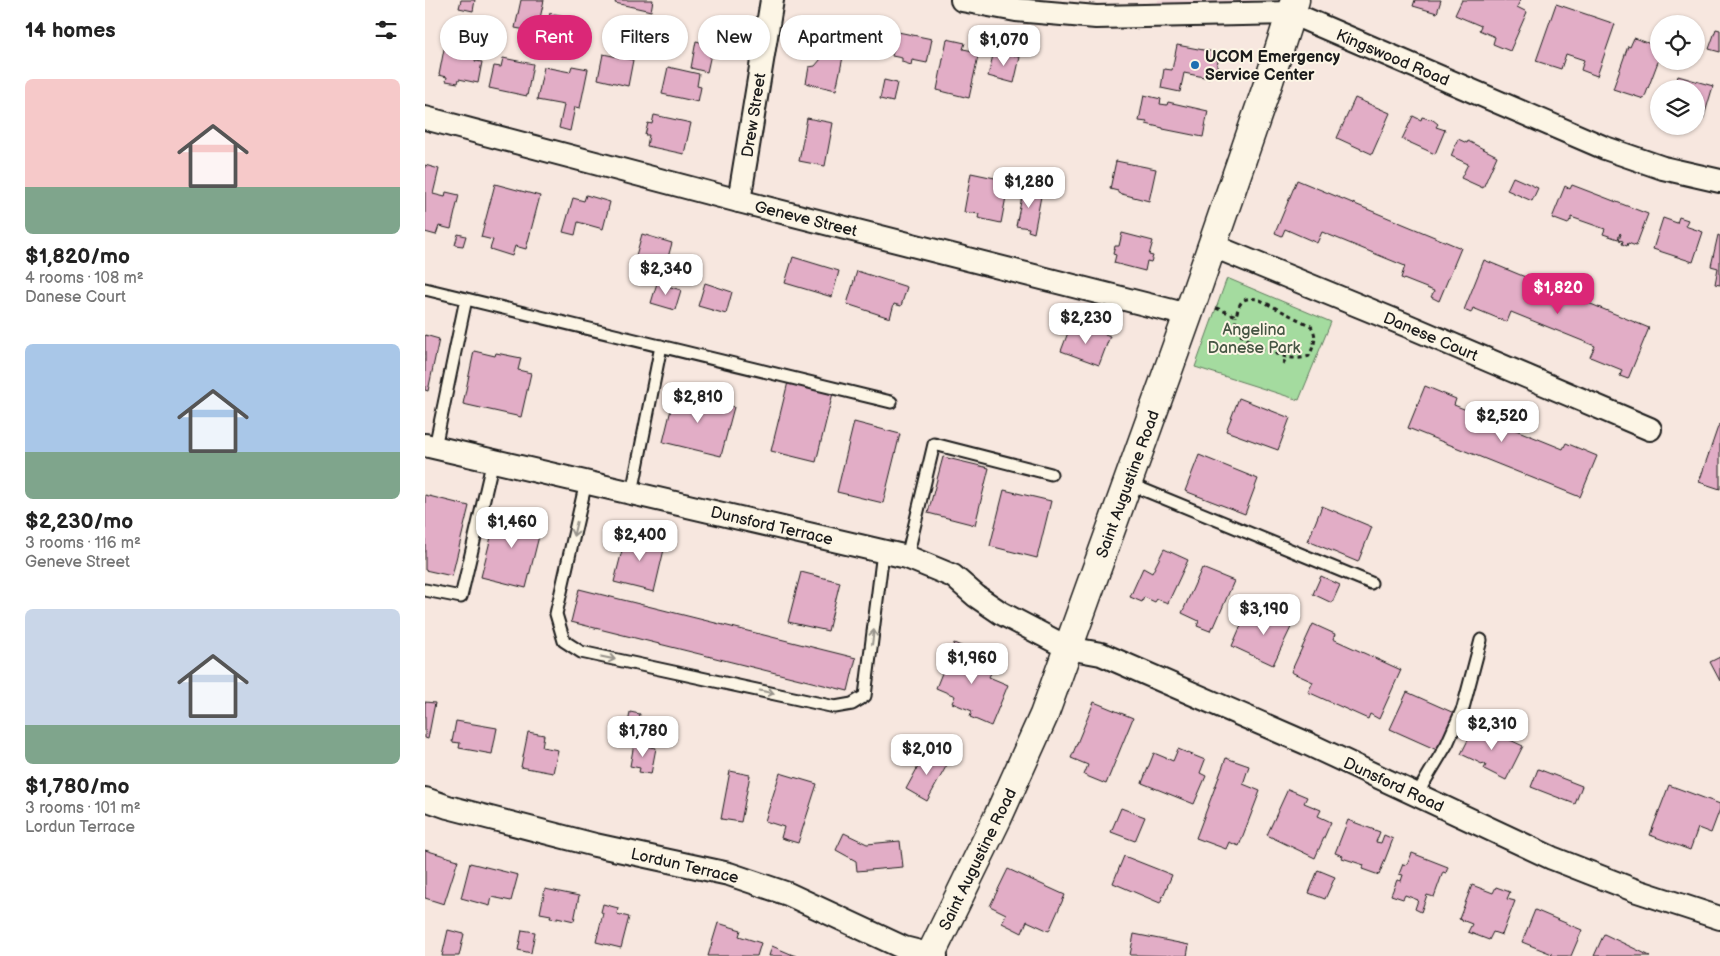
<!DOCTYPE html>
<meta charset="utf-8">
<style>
body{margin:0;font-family:"Balsamiq Sans",sans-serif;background:#f2f2f2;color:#222;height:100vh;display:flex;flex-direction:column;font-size:19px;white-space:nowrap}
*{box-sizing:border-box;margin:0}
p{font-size:16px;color:#767676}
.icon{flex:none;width:28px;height:28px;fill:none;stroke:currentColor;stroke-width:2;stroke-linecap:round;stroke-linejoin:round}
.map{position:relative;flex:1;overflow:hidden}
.sheet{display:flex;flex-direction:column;background:#fff;width:425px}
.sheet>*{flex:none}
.guide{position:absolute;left:15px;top:15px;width:475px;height:45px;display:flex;gap:10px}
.buttons{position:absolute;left:1225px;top:15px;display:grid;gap:10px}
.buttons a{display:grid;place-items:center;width:55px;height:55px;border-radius:50%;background:#fff;box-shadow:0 1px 4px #0004;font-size:25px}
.price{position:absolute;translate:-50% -42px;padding:0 11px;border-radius:10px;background:#fff;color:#222;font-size:16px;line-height:32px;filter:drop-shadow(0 1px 2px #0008)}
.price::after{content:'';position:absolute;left:50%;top:30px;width:15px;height:11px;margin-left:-8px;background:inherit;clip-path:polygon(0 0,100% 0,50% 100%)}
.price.selected{background:#db2777;color:#fff}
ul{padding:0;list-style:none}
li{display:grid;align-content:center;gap:10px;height:265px;padding:0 25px}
li span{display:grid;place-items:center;height:155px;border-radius:8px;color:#555}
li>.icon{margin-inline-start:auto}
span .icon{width:90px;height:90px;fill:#fffc;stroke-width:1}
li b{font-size:21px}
h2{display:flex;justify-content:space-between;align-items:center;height:60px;padding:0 25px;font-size:21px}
.chip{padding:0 18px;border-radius:22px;background:#fff;box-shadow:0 1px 4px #0004;font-size:18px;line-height:45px}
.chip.selected{background:#db2777;color:#fff}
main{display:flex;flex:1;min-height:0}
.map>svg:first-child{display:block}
.built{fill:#f1d6d8}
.green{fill:#a4db9f;stroke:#607c5e}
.building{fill:#e2adc6;stroke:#1c1c1c}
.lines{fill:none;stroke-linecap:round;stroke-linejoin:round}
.service-casing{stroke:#1c1c1c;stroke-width:15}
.minor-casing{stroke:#1c1c1c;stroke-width:26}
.secondary-casing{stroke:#1c1c1c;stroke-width:31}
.path{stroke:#1c1c1c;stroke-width:3;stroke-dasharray:4 4;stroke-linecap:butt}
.service{stroke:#fcf5e5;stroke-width:11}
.minor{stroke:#fcf5e5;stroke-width:22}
.secondary{stroke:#fcf5e5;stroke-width:28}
.oneway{stroke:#97938b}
.poi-dot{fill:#1f6fb2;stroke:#fcf5e5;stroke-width:2}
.labels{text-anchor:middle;stroke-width:4;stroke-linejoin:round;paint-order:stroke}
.poi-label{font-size:16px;font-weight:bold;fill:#1c1c1c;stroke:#fcf5e5;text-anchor:start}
.street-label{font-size:16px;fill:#1c1c1c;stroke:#fcf5e5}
.park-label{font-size:16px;fill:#455543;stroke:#fcf5e5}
</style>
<main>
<section class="sheet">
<h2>14 homes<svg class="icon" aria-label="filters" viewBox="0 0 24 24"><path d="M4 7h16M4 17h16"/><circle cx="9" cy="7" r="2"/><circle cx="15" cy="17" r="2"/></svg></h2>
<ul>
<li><span style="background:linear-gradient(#f6c9c9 70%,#7fa58c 0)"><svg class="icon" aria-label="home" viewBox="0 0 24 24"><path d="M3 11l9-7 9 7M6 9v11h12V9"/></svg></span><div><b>$1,820/mo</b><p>4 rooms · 108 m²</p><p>Danese Court</p></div></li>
<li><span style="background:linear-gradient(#a9c7e8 70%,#7fa58c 0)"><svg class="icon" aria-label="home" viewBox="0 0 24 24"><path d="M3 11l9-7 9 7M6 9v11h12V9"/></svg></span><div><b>$2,230/mo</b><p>3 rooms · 116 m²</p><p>Geneve Street</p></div></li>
<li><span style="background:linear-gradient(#c9d6e8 75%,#7fa58c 0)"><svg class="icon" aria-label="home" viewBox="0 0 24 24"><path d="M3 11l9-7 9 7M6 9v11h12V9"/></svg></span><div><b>$1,780/mo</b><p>3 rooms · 101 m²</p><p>Lordun Terrace</p></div></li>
</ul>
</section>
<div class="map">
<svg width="1295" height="956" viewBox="0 0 1295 956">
<rect width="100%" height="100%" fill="#f7e7df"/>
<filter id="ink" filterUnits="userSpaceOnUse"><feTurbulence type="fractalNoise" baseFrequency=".02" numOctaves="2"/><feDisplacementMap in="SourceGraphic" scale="10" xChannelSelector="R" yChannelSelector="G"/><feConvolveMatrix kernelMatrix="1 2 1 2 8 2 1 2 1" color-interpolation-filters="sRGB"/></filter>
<g filter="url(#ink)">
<path class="built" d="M733,0h98l-11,4 -88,4z"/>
<path class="green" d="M802,278l104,44 -32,78 -104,-33z"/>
<g class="building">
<path d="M36,0h14l-2,11 -14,-3z"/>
<path d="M96,0h23l-7,32 -22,-4z"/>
<path d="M191,0h37l-2,11 -36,-8z"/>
<path d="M990,0h26l-4,13 -24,-7z"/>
<path d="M1037,0h57l1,1 -3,6 10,5 -17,39 -17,-7 2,-7 -16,-7 2,-4 -26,-11z"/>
<path d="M1131,4l59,20 -18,52 -16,-6 3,-10 -18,-6 -5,15 -25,-8z"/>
<path d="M125,13l15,3 -5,22 -15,-3z"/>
<path d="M210,27l18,4 -5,24 -18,-4z"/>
<path d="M1291,29l4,1v22l-11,-3z"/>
<path d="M473,32l34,7 -5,24 -15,-3 -1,5 -9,-3v-4l-10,-2z"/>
<path d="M1209,38l25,9v12l-15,40 -31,-10 15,-43 2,1z"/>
<path d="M522,39l18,4 -2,6 16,3 -10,46 -32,-8z"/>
<path d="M271,41l17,4 -6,27 -16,-4z"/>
<path d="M20,44l32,7 -2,10 7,1 -4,21 -19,-4 -1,4 -12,-2 1,-4 -8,-2z"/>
<path d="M752,45l37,7 -1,7 5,1 -2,12 -6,-1 -1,7 -25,-5 -4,19 -19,-4 3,-19 8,1z"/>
<path d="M569,51l26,6 -6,26 -26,-7z"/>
<path d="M401,53l17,4 -7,33 -30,-7 3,-16 6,-1z"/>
<path d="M178,54l30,6 -5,26 -30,-7z"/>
<path d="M78,58l30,6 -6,32 -38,-8 5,-22 7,1z"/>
<path d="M147,66l16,3 -8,39 -5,-1 -5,24 -11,-3 5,-23 -27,-5 7,-33 26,5z"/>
<path d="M243,67l31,7 -2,12 4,1 -3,15 -36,-8z"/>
<path d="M1253,76l35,10 -10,34 -7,-2v-29h-22z"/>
<path d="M459,80l13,3 -4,19 -13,-3z"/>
<path d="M719,95l17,4 -1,5 7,1 1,-3 40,9 -5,26 -40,-8v-1l-17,-4 1,-2 -8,-1z"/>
<path d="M930,98l35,15 -18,41 -35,-16z"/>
<path d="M229,115l37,8 -7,31 -37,-8 2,-11h-4l3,-12 4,1z"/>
<path d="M988,116l8,4 1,-3 11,3 5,4 -2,3 9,3 -10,24 -33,-15z"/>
<path d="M382,118l26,5 -8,43 -26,-5z"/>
<path d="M1033,139l9,4 1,-2 29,15 -14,32 -22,-10 7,-14 -17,-8z"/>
<path d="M691,161l40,8 -7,32 -31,-8v-2l-8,-2z"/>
<path d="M0,165l14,4 -6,25 12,3 1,-5 13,3 -8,34 -12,-3 -3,9 -11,-3z"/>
<path d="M546,173l38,8 -8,42 -23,-5 1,-4 -15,-2z"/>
<path d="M1088,177l25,11 -6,13 -25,-11z"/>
<path d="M872,180l164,68 -22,53 -8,-4 3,-6 -33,-13 4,-12 -83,-34 -5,11 -32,-14 -3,7 -7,-3z"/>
<path d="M70,184l45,12 -14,53 -11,-3 -3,10 -22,-7 3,-9 -12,-3z"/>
<path d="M1147,185l76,29 -12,32 -8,-3 -1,3 -5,-2 1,-3 -4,-1 2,-6 -1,-1 -2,6 -15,-5 2,-5 -34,-12v4l-1,-1 -2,4 -16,-6 13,-32 5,3z"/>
<path d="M599,187l18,4 -8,42 -6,-2 1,-3 -13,-2z"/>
<path d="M161,195l24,7 -7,27 -25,-7 -3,13 -12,-3 10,-34 11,3z"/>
<path d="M1254,217l9,3 -3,6 18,6 -10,30 -40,-13 10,-31 14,5z"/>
<path d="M697,233l31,8 -4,14 4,1 -2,6 -4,-1 -2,10 -31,-8 2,-8 -3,-1 2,-8h4z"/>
<path d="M33,234l8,2 -3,10 -8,-1z"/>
<path d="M217,234l30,9 -10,36 -30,-9z"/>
<path d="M1293,235l2,1v49l-5,-1 3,-16 -7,-2z"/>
<path d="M368,257l46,14 -7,26 -47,-14z"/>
<path d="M1059,260l165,68 -21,51 -8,-3 2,-6 -32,-13 5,-11 -84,-34 -4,10 -34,-14 -2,5 -7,-3z"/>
<path d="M432,271l50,16 -6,19 -7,-2 -4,14 -43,-14z"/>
<path d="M232,283l24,7 -6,20 -24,-7z"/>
<path d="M280,283l27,9 -6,22 -28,-8z"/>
<path d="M662,327l23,9 -11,29 -38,-14 8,-21 12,4 1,-2 2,1z"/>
<path d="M0,335l14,4 -11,52 -3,-1z"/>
<path d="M49,351l21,5 1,-3 25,5 -3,12 13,3 -10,44 -58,-13z"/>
<path d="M363,382l45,11 -17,69 -45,-11z"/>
<path d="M1000,386l31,13 -2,6 109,44 3,-6 31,13 -17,41 -172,-69z"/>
<path d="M250,393l59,14 -13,49 -58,-14z"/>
<path d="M814,398l51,20 -12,32 -52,-19z"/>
<path d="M429,422l46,12 -17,69 -46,-11z"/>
<path d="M1294,424l1,1v64l-21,-7z"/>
<path d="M774,455l59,24 -13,35 -60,-23z"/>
<path d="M518,457l46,11 -14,57 -47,-12z"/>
<path d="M579,490l47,11 -14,57 -47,-12z"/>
<path d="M0,495l44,11 -17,70 -27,-6z"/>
<path d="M897,506l50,21 -14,35 -50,-21z"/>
<path d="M73,509l45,11 -17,68 -45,-11z"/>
<path d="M202,531l39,10 -12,51 -40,-10z"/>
<path d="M739,549l24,11 -20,43 -11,-4 -2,3 -11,-5 -2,5 -12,-5 13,-29 9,5z"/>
<path d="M777,568l32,13 -20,46 -2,-1 -2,5 -13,-5 2,-5 -17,-8z"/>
<path d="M376,572l39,10 -12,49 -40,-9z"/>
<path d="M896,576l19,9 -8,18 -19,-9z"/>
<path d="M154,589l277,69 -8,33 -277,-69z"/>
<path d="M845,607l25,12 -22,46 -41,-19 13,-30 17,8z"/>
<path d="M888,624l22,10 -2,5 68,31 -22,49 -9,-5 -2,5 -60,-27 5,-10 -22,-10z"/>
<path d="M529,643l23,10 -4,10 19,8 -3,6 19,8 -17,41 -21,-9 2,-6 -20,-8 3,-7 -19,-8z"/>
<path d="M1295,657v24l-10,-19z"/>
<path d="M982,692l47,21 -17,37 -47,-21z"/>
<path d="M0,702l10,1 -7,36 -3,-1z"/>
<path d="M669,702l39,16 -27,66 -22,-9 4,-10 -17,-7z"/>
<path d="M205,712l10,2 -3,18 -10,-2z"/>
<path d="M31,721l41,7 -5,26 -33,-6 1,-5 -8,-1z"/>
<path d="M1051,724l47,22 -17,34 -22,-11 2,-4 -3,-2 -1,1 -21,-10z"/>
<path d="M103,732l16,3 -2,12 16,3 -5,23 -32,-6z"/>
<path d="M209,744l22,4 -5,26 -12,-2 1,-4 -10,-2z"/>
<path d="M753,749l27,11 -5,13 6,3 -12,28 -52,-21 12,-30 19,8z"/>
<path d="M501,752l22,11 -21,38 -21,-12z"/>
<path d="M801,758l23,8 -6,18 17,7 -21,55 -10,-4 -3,7 -30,-11z"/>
<path d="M1113,769l44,17 -7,18 -44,-17z"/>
<path d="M305,771l20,4 -9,47 -20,-3z"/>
<path d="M355,773l37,11 -19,59 -17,-5 3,-11 -19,-6z"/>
<path d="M1244,785l51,19v5l-9,24 -13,-5 -8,22 -40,-15z"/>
<path d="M863,789l19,8 -3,6 17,7 -3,6 13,6 -16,36 -48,-23z"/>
<path d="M696,808l24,9 -10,24 -24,-9z"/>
<path d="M923,820l32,12 -4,10 5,1 3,-8 9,4 -14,36 -17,-6 2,-4 -22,-7 1,-2 -8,-3z"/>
<path d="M419,833l23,11 33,-3 3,26 -46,4 -1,-10 -20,-11z"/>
<path d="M0,850l33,10 -14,44 -19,-6z"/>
<path d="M987,853l36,14 -2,6 -3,-1 -9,25 -7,-2 -6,17 -6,-3 3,-9 -13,-5 -2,4 -12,-4 6,-15 4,1 2,-6 -4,-1 4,-10 4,1z"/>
<path d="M699,856l48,19 -12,28 -47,-20z"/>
<path d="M45,863l48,12 -7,26 -19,-4 -2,9 -29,-8z"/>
<path d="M583,869l57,26 -16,36 -22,-10 -5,12 -20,-10 4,-9 -16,-8z"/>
<path d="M893,870l17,7 -10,22 -16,-6z"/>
<path d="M1047,885l21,8 3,-6 14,5 -3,7 8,2 -13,34 -9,-3 -4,8 -21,-8 4,-8 -13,-5z"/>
<path d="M120,889l34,7 -5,25 -17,-4v2l-7,-1 1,-3 -11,-2z"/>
<path d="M178,904l15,4 -1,6 12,3 -8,31 -25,-6 7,-29 -2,-1z"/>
<path d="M1110,910l47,20 -11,26h-20l1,-2 -30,-12z"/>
<path d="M293,923l23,7 -2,6 22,7 -4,13h-49z"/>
<path d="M23,930l16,4 -5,22h-17z"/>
<path d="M97,930l13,2 -4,21 -13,-3z"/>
<path d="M709,934l55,11 -2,11 -57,-1z"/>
<path d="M1179,934l46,22h-56z"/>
<path d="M347,946l21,9 4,1h-28z"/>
</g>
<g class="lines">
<g class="service-casing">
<g id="service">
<path d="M0,289l466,113"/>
<path d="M10,447l31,-148"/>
<path d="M161,482l-30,132 8,27 17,11 254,55 17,-3 13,-8 18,-144"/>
<path d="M702,483l244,100"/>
<path d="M207,493l29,-147"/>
<path d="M482,557l27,-113 117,30"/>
<path d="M0,590l36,7 32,-137"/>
<path d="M992,794l30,-50 16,-36 18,-68"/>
</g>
</g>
<g class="minor-casing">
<g id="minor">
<path d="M537,0l54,10 80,7 195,-4 314,135 58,20 57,13"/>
<path d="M0,118l314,83 449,114"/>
<path d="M314,201l33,-201"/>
<path d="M786,245l195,80 244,104"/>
<path d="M0,445l482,112 46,19 23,20 25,17 67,35 33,6 205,89 246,115 82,32 86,28"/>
<path d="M0,799l23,8 147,38 134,29 59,20 116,54 32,8"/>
</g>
</g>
<g class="secondary-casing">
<path id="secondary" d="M505,956l67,-137 47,-104 144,-400 80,-231 27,-84"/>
</g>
<g class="path">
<path d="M791,308l20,8c4,-15 6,-19 22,-17l53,27c7,11 3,19 -2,30 -21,9 -58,-12 -74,-26l1,-14"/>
<path d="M858,364l3,-6"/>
</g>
<use href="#service" class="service"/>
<use href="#minor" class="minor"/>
<use href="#secondary" class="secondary"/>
</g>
<defs><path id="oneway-shaft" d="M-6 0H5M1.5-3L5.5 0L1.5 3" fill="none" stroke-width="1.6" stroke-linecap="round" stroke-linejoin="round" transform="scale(1.25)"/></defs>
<g class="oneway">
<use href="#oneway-shaft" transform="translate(150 529) rotate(103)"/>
<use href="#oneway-shaft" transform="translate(448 637) rotate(-83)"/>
<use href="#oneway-shaft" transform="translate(183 658) rotate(12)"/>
<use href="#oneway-shaft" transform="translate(342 692) rotate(12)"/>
</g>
</g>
<circle class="poi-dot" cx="770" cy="65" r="5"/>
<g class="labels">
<g class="poi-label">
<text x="780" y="62">UCOM Emergency<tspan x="780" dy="18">Service Center</tspan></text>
</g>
<g class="street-label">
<text transform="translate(968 57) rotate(23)" y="6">Kingswood Road</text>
<text transform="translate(328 115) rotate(-81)" y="6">Drew Street</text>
<text transform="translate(381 218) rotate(14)" y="6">Geneve Street</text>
<text transform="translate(1006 336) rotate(23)" y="6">Danese Court</text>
<text transform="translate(702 484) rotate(-70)" y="6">Saint Augustine Road</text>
<text transform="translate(347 525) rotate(13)" y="6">Dunsford Terrace</text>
<text transform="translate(969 784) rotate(25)" y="6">Dunsford Road</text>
<text transform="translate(552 859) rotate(-64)" y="6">Saint Augustine Road</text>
<text transform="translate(260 865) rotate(13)" y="6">Lordun Terrace</text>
</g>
<g class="park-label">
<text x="829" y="335">Angelina<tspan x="829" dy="18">Danese Park</tspan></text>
</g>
</g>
</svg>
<div class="buttons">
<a><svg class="icon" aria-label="locate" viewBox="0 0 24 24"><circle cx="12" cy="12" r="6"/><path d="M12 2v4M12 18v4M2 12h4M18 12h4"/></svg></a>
<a><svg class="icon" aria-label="layers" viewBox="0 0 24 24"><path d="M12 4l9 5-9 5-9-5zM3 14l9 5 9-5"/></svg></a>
</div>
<b class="price" style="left:579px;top:67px">$1,070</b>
<b class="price" style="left:604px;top:209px">$1,280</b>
<b class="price" style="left:241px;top:296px">$2,340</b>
<b class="price selected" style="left:1133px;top:315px">$1,820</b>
<b class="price" style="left:661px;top:345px">$2,230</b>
<b class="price" style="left:273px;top:424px">$2,810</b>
<b class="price" style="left:1077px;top:443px">$2,520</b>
<b class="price" style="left:87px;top:549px">$1,460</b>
<b class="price" style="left:215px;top:562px">$2,400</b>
<b class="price" style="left:839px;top:636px">$3,190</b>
<b class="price" style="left:547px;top:685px">$1,960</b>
<b class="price" style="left:1067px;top:751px">$2,310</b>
<b class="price" style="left:218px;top:758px">$1,780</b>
<b class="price" style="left:502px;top:776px">$2,010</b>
<div class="guide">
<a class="chip">Buy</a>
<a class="chip selected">Rent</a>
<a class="chip">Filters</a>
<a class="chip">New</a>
<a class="chip">Apartment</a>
</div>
</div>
</main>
